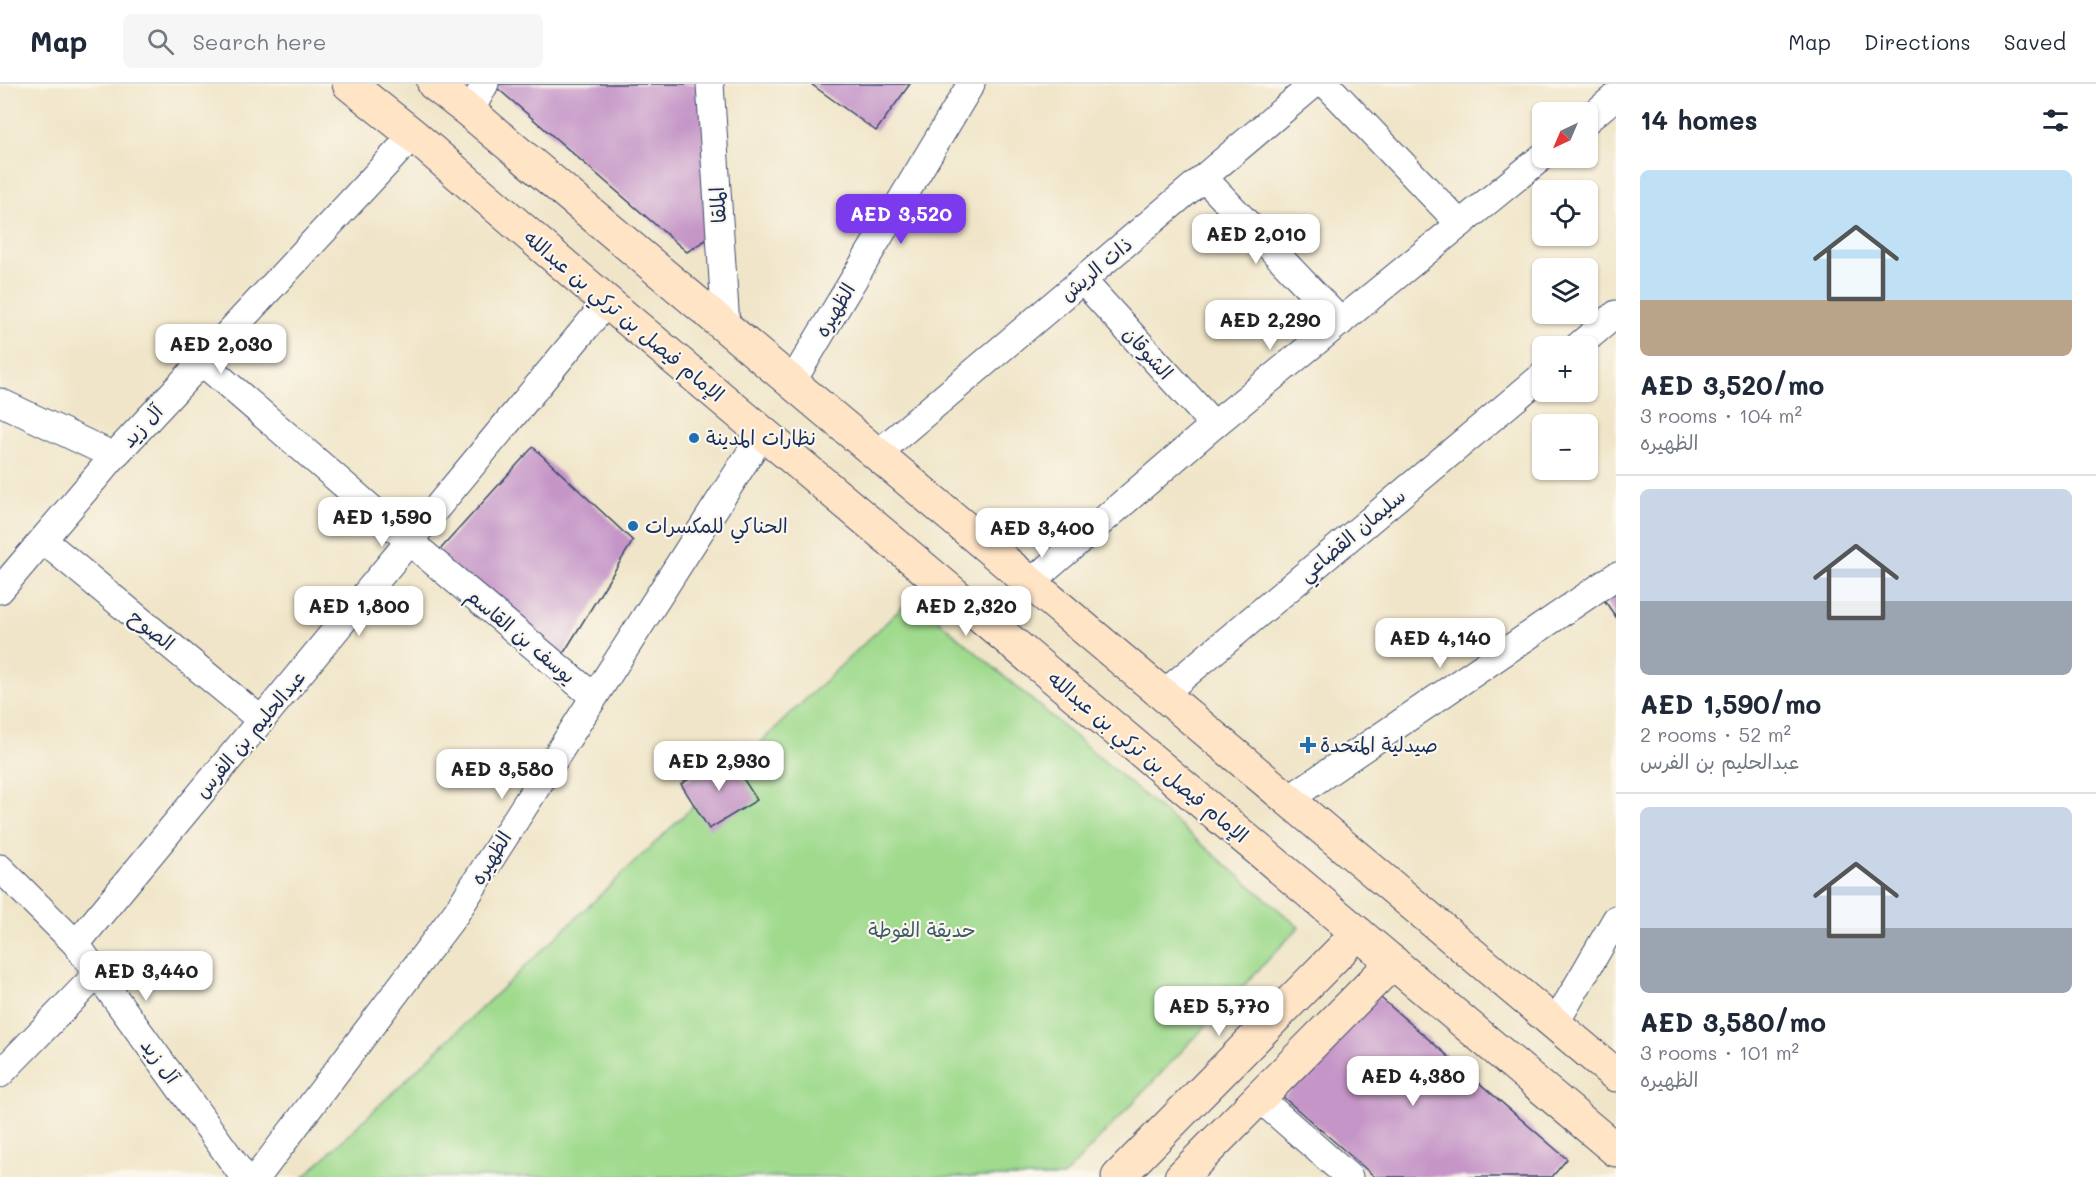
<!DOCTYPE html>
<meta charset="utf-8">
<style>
body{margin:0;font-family:Mali,"Playpen Sans Arabic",sans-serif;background:#f6f6f7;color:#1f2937;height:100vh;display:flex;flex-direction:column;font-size:22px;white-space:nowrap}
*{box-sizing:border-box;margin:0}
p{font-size:20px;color:#747a83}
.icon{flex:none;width:33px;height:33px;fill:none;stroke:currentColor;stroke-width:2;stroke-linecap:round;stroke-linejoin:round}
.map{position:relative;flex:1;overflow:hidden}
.side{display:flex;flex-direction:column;background:#fff;width:480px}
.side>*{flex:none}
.needle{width:39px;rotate:224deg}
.fabs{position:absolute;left:1532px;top:18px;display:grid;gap:12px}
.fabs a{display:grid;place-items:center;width:66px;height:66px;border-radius:9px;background:#fff;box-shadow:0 2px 4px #0004;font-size:30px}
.price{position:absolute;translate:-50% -51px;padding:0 14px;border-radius:12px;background:#fff;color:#222;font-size:20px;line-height:39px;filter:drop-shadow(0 2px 3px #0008)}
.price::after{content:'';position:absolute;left:50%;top:36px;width:18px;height:14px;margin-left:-9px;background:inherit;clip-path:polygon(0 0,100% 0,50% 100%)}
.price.selected{background:#7c3aed;color:#fff}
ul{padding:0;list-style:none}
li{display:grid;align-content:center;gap:12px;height:318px;padding:0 24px}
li+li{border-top:2px solid #e0e1e3}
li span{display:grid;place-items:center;height:186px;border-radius:9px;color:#555}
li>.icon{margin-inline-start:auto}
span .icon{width:108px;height:108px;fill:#fffc;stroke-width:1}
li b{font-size:26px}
h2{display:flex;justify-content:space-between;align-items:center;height:72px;padding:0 24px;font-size:26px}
header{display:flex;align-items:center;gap:36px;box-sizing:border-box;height:84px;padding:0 30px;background:#fff;border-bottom:2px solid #e0e1e3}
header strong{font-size:28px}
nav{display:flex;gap:33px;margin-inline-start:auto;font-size:21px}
.search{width:420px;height:54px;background:#f6f6f7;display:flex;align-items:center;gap:15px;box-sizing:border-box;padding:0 21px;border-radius:9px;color:#747a83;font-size:22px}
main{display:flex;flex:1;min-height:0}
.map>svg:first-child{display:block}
.green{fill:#9fda8d;stroke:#5d8476;stroke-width:1.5}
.building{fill:#c595c7}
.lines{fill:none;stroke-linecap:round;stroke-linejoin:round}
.street-casing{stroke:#3b4a6e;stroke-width:29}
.secondary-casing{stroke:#3b4a6e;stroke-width:35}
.street{stroke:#fff;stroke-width:27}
.secondary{stroke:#ffe4c6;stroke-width:33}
.poi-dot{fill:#1f6fb2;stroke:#fbf7ec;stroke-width:2}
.labels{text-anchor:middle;stroke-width:4.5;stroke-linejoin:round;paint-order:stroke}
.street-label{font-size:20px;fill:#1b2f5e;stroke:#fbf7ec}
.poi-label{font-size:20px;fill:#1b2f5e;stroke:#fbf7ec;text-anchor:start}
.park-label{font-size:20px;fill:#3c5a6a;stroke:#fbf7ec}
</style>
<header>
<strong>Map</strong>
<div class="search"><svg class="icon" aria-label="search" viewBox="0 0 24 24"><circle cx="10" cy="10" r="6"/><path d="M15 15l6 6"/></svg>Search here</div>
<nav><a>Map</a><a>Directions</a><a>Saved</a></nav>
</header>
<main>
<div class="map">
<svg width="1616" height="1093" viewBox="0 0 1616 1093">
<rect width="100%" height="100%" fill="#fbf7ec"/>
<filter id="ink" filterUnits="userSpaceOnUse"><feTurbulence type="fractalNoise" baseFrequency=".0167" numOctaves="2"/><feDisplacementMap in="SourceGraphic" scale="12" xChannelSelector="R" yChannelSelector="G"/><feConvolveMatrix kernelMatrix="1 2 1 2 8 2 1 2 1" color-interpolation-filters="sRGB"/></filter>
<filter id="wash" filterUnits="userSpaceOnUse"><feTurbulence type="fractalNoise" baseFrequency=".008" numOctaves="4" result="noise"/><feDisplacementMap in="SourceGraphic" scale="24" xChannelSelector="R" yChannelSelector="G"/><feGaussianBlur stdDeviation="1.35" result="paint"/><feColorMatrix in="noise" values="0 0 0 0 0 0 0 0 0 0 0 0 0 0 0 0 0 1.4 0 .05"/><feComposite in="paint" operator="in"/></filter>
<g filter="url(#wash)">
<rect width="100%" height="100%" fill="#f0e5c8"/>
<path class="green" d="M912,514l387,329 -236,250h-759z"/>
<g id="blocks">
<g class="building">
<path d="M497,0h203l12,152 -25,16 -191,-165z"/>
<path d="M811,0h99l-34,47z"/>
<path d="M533,363l100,94 -73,118 -123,-106z"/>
<path d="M1616,497v36l-14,-20z"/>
<path d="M728,671l29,45 -48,29 -28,-45z"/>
<path d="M1374,908l193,167 -15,18h-177l-92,-80z"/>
</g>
</g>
</g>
<g filter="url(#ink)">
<use href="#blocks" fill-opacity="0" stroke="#3b4a6e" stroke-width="1.5"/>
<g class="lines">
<g class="street-casing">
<g id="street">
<path d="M710,0l16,242"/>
<path d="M1326,0l134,140"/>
<path d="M470,28l15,-28"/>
<path d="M1587,36l29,-24"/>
<path d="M1204,94l137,144"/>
<path d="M1083,197l131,144"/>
<path d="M1578,262l38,-32"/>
<path d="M202,278l207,179 185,156"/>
<path d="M792,298l179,-298"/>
<path d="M0,318l114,54"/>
<path d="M877,370l437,-370"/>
<path d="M43,456l218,180"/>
<path d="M1030,499l184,-158 328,-268"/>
<path d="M0,506l114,-134 299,-321"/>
<path d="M1163,610l379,-318"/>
<path d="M1289,715l327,-223"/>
<path d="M0,784l76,76 168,233"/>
<path d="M76,860l531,-642"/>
<path d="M1555,940l61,-105"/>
<path d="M0,990l98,-101"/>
<path d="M1259,1014l90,79"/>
<path d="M257,1093l199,-264 307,-480"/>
</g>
</g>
<g class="secondary-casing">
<g id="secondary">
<path d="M349,0l64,51 194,167 1009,848"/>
<path d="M434,0l36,28 1146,963"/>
<path d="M1118,1093l240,-244"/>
<path d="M1181,1093l212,-215"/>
</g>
</g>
<use href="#street" class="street"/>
<use href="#secondary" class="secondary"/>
</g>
</g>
<g class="poi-dot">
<circle cx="694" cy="354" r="6"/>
<circle cx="633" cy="442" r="6"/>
<path d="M1305 652h6v6h6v6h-6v6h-6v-6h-6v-6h6z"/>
</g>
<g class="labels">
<g class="street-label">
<text transform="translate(718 121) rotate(-94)" y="7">الملقا</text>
<text transform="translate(1096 185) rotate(-40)" y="7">ذات الريش</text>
<text transform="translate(835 226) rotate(-59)" y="7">الظهيره</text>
<text transform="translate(624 232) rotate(40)" y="7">الإمام فيصل بن تركي بن عبدالله</text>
<text transform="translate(1148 269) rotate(48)" y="7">الشوقان</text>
<text transform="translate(142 342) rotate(-47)" y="7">آل زيد</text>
<text transform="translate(1352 451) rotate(-40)" y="7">سليمان القضاعي</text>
<text transform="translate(152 546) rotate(39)" y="7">الصوح</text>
<text transform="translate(521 552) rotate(40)" y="7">يوسف بن القاسم</text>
<text transform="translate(250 650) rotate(-50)" y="7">عبدالحليم بن الفرس</text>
<text transform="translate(1148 673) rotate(40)" y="7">الإمام فيصل بن تركي بن عبدالله</text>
<text transform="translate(491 774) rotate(-58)" y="7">الظهيره</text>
<text transform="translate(160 977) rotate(54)" y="7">آل زيد</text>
</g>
<g class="poi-label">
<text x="706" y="361">نظارات المدينة</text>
<text x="645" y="449">الحناكي للمكسرات</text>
<text x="1320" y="668">صيدلية المتحدة</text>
</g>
<g class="park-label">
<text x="922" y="853">حديقة الفوطة</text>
</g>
</g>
</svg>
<div class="fabs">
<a><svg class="needle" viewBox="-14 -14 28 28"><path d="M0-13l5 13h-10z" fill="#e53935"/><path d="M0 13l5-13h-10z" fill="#747a83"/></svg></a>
<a><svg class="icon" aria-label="locate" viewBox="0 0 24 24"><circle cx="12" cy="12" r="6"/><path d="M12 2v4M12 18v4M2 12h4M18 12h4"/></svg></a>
<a><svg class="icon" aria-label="layers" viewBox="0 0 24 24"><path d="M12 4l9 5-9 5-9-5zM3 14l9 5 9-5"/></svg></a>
<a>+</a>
<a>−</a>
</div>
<b class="price selected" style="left:901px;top:161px">AED 3,520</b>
<b class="price" style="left:1256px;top:181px">AED 2,010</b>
<b class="price" style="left:1270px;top:267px">AED 2,290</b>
<b class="price" style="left:221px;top:291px">AED 2,030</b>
<b class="price" style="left:382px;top:464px">AED 1,590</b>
<b class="price" style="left:1042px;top:475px">AED 3,400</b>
<b class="price" style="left:359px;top:553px">AED 1,800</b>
<b class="price" style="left:966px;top:553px">AED 2,320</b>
<b class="price" style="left:1440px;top:585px">AED 4,140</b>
<b class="price" style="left:719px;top:708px">AED 2,930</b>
<b class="price" style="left:502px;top:716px">AED 3,580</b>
<b class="price" style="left:146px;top:918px">AED 3,440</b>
<b class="price" style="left:1219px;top:953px">AED 5,770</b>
<b class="price" style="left:1413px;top:1023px">AED 4,380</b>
</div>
<section class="side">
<h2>14 homes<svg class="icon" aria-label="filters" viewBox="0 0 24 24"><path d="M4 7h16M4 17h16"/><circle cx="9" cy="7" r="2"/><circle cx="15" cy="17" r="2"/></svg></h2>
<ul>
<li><span style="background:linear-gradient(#bfe0f5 70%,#b9a48a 0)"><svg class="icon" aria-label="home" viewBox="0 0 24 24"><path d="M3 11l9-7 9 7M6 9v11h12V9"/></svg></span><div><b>AED 3,520/mo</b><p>3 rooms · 104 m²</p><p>الظهيره</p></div></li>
<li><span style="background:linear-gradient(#c9d6e8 60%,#9aa5b1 0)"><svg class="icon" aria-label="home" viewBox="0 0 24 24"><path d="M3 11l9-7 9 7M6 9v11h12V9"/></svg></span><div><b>AED 1,590/mo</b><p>2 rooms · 52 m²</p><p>عبدالحليم بن الفرس</p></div></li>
<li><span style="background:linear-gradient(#c9d6e8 65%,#9aa5b1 0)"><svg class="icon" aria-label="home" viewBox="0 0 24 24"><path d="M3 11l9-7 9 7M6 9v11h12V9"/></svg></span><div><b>AED 3,580/mo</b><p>3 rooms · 101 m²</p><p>الظهيره</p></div></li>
</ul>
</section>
</main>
